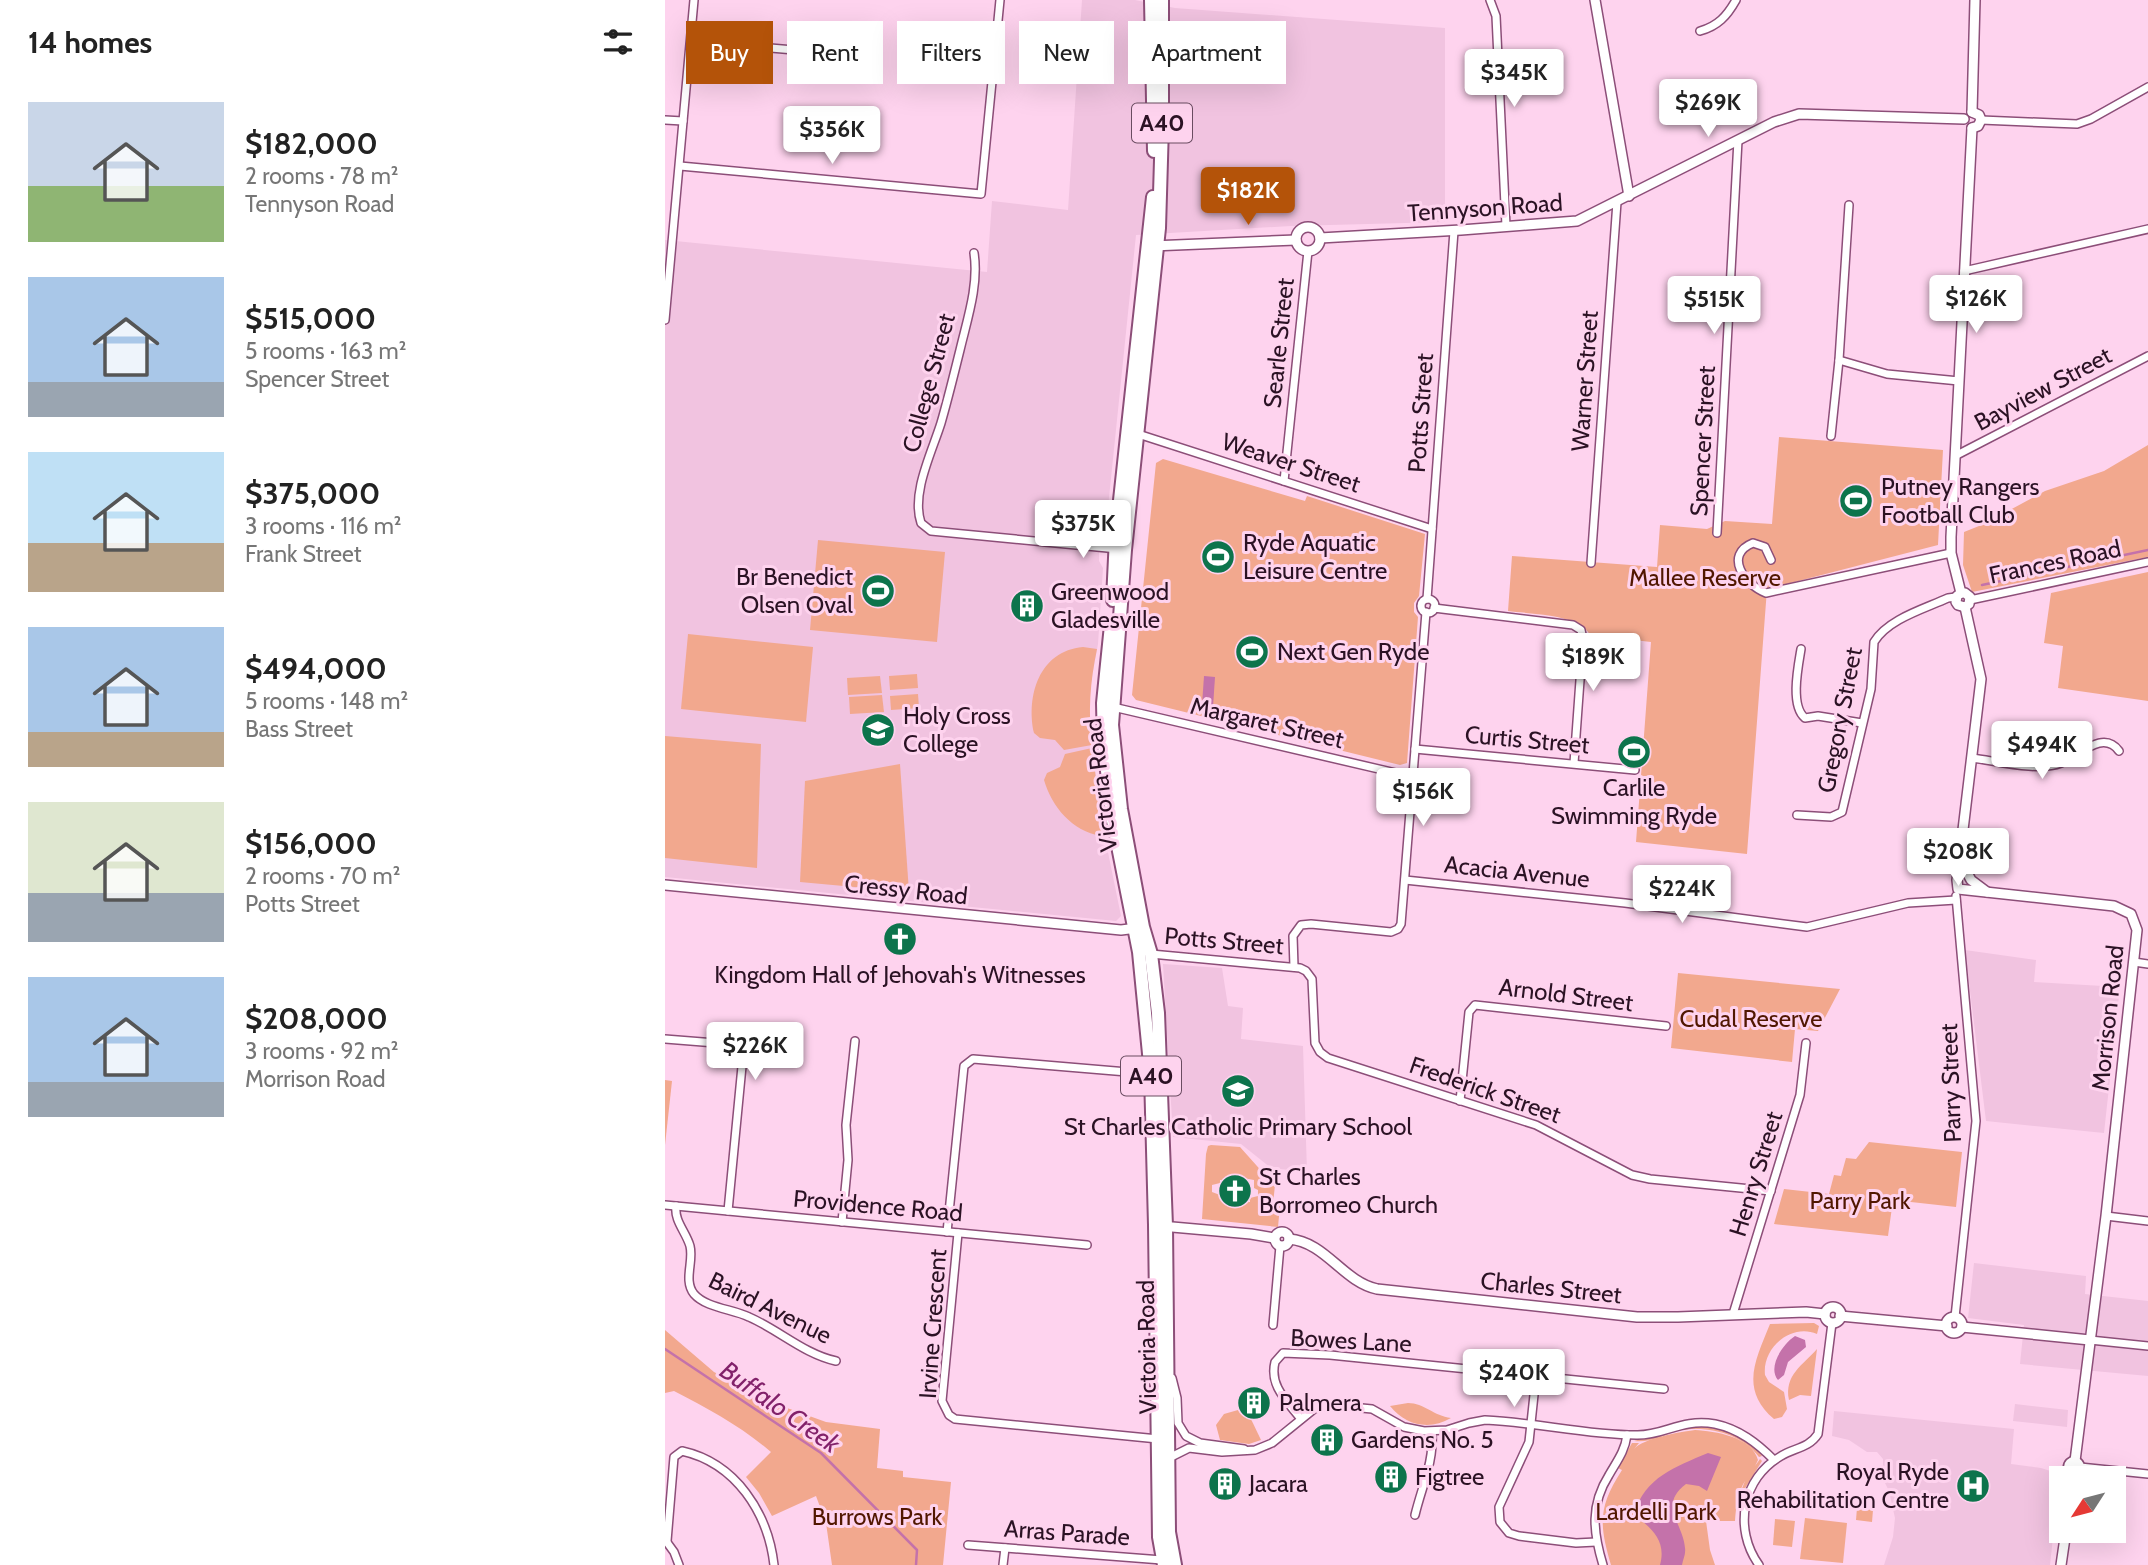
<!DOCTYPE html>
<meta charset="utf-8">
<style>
body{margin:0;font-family:Cabin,sans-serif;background:#f6f6f6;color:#222;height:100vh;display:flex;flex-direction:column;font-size:26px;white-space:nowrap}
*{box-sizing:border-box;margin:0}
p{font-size:23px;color:#767676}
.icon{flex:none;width:38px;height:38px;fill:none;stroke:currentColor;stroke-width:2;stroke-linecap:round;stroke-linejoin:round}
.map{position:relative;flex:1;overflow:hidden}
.details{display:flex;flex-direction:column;background:#fff;width:665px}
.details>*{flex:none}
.top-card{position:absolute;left:21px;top:21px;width:665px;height:63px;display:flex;gap:14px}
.needle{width:46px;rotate:234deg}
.controls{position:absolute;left:1384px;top:1466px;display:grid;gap:14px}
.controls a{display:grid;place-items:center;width:77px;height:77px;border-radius:0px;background:#fff;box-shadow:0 7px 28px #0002;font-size:35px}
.price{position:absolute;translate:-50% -60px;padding:0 16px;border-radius:7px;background:#fff;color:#222;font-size:23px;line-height:46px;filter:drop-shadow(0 2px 4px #0008)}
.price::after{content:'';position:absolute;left:50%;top:42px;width:21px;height:16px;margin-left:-10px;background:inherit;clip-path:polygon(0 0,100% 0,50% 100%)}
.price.selected{background:#b45309;color:#fff}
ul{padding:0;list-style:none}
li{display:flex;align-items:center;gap:21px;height:175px;padding:0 28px}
li span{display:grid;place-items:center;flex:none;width:196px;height:140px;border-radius:0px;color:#555}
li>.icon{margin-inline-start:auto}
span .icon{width:84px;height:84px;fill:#fffc;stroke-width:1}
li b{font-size:30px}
h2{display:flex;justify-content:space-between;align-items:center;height:84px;padding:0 28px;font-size:30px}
.pill{padding:0 24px;border-radius:0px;background:#fff;box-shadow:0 7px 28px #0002;font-size:24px;line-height:63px}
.pill.selected{background:#b45309;color:#fff}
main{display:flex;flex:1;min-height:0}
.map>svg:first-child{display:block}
.built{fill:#f1c3e0}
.green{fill:#f2a88e;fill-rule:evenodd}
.water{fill:#c472aa}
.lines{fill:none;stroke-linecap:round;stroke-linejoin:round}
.stream{stroke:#c472aa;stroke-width:2.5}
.minor-casing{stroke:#8c4e78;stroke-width:10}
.tertiary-casing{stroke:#8c4e78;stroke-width:12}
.trunk-casing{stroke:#8c4e78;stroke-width:16}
.minor{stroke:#fff;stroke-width:7}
.tertiary{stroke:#fff;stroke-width:9}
.trunk{stroke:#fff;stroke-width:12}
.labels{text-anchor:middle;stroke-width:6;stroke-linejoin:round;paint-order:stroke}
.shield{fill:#fed3ee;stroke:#6a4c61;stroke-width:2}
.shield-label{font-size:23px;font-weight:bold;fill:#2b1224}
.street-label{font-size:24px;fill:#2b1224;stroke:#fed3ee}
.poi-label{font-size:24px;fill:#2b1224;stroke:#fed3ee;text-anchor:start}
.park-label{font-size:24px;fill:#511700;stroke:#fed3ee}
.water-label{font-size:26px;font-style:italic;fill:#82216a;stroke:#fed3ee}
</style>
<main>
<section class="details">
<h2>14 homes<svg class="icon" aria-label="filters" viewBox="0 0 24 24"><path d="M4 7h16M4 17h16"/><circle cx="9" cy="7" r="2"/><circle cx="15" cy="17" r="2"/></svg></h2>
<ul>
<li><span style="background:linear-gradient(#c9d6e8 60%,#8fb573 0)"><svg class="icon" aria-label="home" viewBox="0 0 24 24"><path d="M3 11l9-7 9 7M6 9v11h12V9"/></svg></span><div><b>$182,000</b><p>2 rooms · 78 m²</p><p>Tennyson Road</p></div></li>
<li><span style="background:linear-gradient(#a9c7e8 75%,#9aa5b1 0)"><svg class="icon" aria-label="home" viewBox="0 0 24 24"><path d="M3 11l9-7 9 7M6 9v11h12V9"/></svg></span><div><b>$515,000</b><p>5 rooms · 163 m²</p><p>Spencer Street</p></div></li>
<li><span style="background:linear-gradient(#bfe0f5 65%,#b9a48a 0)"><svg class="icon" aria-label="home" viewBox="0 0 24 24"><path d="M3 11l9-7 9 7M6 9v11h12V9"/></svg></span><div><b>$375,000</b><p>3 rooms · 116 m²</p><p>Frank Street</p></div></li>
<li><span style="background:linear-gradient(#a9c7e8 75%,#b9a48a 0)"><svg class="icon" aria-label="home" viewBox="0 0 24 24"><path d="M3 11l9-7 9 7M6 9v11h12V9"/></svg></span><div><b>$494,000</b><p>5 rooms · 148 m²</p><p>Bass Street</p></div></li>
<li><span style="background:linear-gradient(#dfe7d0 65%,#9aa5b1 0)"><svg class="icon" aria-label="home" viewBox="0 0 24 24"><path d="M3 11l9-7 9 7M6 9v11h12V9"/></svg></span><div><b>$156,000</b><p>2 rooms · 70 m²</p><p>Potts Street</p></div></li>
<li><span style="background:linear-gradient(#a9c7e8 75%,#9aa5b1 0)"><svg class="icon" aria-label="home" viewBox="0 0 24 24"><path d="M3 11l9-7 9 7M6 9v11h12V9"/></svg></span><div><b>$208,000</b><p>3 rooms · 92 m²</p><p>Morrison Road</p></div></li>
</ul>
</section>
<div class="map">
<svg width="1483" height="1565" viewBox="0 0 1483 1565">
<rect width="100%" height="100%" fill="#fed3ee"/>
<g class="built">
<path d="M417,0h53l40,8 270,20v194l-154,4 -155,9 -30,292 -7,4v30l4,7 -5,76 -8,44 -1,27 11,98 21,103 -5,5 -451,-44v-637l322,32 5,-71 76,9z"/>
<path d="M1300,950l71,10 -2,22 86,5 -16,146 -118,-12z"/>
<path d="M498,964l59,4 6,38 15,2 -2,31 62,7 4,126 -36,-4 -30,-24 -68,-7z"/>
<path d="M1309,1263l112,13 -1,18 63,7v75l-128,-12 4,-39 -56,-7z"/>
<path d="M1350,1404l53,6 -1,17 -54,-6z"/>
<path d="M1169,1411l180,18 -3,35 30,4 19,6 -10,91h-166l9,-28 2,-19 -6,-27 -9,-18 3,-8v-6l-6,-7h-10l-18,-12 -17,-4z"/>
</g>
<g class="green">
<path d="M1114,437l164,13 -5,95 -171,44 -20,265 -111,-12 15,-200 -61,-7c-10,-21 -60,-21 -82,-24l4,-55 145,11 3,-42 47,4 18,-8 47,3z"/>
<path d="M1483,445v112l-176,35 -9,-27 1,-33 20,-8 61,-33 59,-20z"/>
<path d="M498,459l142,42 2,-5 118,38 -6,62 -5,7v9l4,5 -11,146 -7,2 -264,-65 -4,-5 24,-232z"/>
<path d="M153,540l127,12 -8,90 -127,-12z"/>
<path d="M1483,572v129l-90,-13 5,-42 -19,-3 7,-50z"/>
<path d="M23,634l125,13 -7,75 -125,-13z"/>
<path d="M418,647l14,2c-7,33 -9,63 -5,96l-28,5 -9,-10 -15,-2 -6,-5c-8,-37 5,-82 49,-86z"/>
<path d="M252,674l1,14 -28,2 -1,-14z"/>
<path d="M215,676l2,17 -34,2 -1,-17z"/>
<path d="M253,694l1,14 -28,2 -1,-14z"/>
<path d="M217,695l2,17 -34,2 -1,-17z"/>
<path d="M0,736l96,8 -4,124 -92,-10z"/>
<path d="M427,748l11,85 -2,3c-29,-5 -49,-29 -57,-56l3,-7 13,-6 5,-13z"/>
<path d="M235,764l9,128 -109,-10 5,-101z"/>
<path d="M1013,973l162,16 -22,42 -23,-2 -3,33 -121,-14z"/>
<path d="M0,1080l7,1 -7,64z"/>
<path d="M1204,1142l93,10 -6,55 -63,-7 -5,36 -114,-12 10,-35 45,5 5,-19 7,1 5,-18 10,1z"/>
<path d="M546,1145l29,2 25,28 15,7v3h-5l-2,19 7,1 -2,22 -76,-8 4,-65 2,-8zM578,1178l11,2v8l4,2v6l-8,2v4h-14l-3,3v-3l-13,-3v-4l-8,-3v-7l8,-2v-3l22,1z"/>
<path d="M1149,1323l5,3 -2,8c-26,-11 -55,14 -52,41l4,7 15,10 3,17 -5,8 -8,2c-35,-30 -18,-60 -4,-95z"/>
<path d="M0,1330l49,42 62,32 50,18 54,7 -3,39 26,3v6l48,5 -8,83h-111l-6,-42 -10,-27 -44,20 -13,-23 -13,-16 25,-25c-29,-25 -62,-43 -97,-61l-9,2z"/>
<path d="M1152,1349l-6,47 -11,-1 -11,5c-5,-25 14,-35 28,-51z"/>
<path d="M743,1403c16,0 26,13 43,15 -22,13 -46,7 -61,-12z"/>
<path d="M573,1410l12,7 11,23 -12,4 -29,-4 -4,-15 8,-11z"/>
<path d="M1030,1426c25,2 52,8 67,30l-3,1c-18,-24 -53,-32 -81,-26 -15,4 -28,12 -44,10l38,-11z"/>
<path d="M1030,1430c20,1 57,7 63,30l-3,6 5,-7 2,2 -18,29 -3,1 4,-10c-7,11 -9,25 -10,40h-29l4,29 5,15h-104c-12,-41 -13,-58 11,-95l-4,-2 14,-25h7l-5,6c10,-11 46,-17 61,-19z"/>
<path d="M1192,1508l16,2 -1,12 -16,-2z"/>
<path d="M1140,1518l42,5 -4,40 -43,-4z"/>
<path d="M1110,1519l20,2 -3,26 -19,-2z"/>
</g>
<g class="water">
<path d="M539,676l11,1 -2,30 -11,-2z"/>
<path d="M1130,1336l10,4 1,7 -18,15 -4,13 -6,5c-11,-13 5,-36 17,-44z"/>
<path d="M1043,1453l13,4 -14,34 -8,-5 -13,-2c-28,21 -3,39 -1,64 1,6 -2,11 -3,17h-22c7,-26 -10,-37 -26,-51 11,-37 41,-47 74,-61z"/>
</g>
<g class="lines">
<g class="stream">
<path d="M1317,585l166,-35"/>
<path d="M0,1349l156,104 96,97 -1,15"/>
</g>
<g class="minor-casing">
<g id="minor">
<path d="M825,0l6,16 10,210"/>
<path d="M1035,31c18,-5 27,-15 36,-31"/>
<path d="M26,41l184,16"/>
<path d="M0,120l18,1"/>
<path d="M1316,120l96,4 14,-5 57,-32"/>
<path d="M15,166l301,28 19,-194"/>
<path d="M309,253c5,32 -7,67 -14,97 -6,24 -12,49 -19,73 -9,29 -30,70 -20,100l10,8 187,18"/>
<path d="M1299,271l184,-42"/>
<path d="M0,320l29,-320"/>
<path d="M1174,360l48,14 72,7"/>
<path d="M473,434l294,95"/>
<path d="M1166,436l8,-76 10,-155"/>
<path d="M1290,456l193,-100"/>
<path d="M619,481l24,-230"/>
<path d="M1052,533l21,-393"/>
<path d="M1106,560l-6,-13 -12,-4c-30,12 -8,42 13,50l185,-40"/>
<path d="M926,563l26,-361"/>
<path d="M762,599l27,-368"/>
<circle cx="763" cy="606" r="7"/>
<path d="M1305,600l178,-38"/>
<path d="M769,608l139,17 8,5 2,9 -9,124"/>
<path d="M1136,649c-3,18 -11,57 4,69l13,-2 44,7"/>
<path d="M448,707l300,70"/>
<path d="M750,749l220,21"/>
<path d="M1307,758c25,3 66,14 89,5 18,-7 42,-34 58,-12"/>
<path d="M1132,815l34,2 11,-5 29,-123 3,-47c14,-23 50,-33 74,-44l8,-1"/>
<path d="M740,880l220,23 182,24 101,-24 48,-3"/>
<path d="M486,954l149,14 6,3 6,8 3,64 5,9 8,6 208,67 96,50 18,4 121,12"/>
<path d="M1469,962l14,2"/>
<path d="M629,967l-1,-31 8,-11 10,-1 80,8 7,-3 3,-5 25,-312"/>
<path d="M0,1039l63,5 12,6 3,6 -15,155"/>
<path d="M795,1101l9,-89 6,-7 191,21"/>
<path d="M0,1205l422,40"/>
<path d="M11,1206c-2,15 10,26 14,40 4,16 -7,34 4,48 12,14 39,15 55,23 30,13 55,37 87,44"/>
<path d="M1441,1216l42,5"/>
<path d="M177,1222l6,-62 -2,-35 9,-84"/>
<path d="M282,1232l17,-166 9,-7 178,15"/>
<path d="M293,1233l-16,168 7,14 6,4 203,20"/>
<path d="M1068,1314l67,-219 6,-52"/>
<path d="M1290,1317l21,-196 -20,-225"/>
<path d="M608,1325l7,-79"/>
<path d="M1425,1340l58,6"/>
<path d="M507,1378l5,20 1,25 8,13 14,7 44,6"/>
<path d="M636,1419c-14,-18 -32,-33 -26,-57l8,-9 47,2 206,21"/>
<path d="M504,1458l20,-10 33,4 33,-2 17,-7 42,-34 17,-4 41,4 32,18 20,4 23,-1 22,-7 16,-3c50,2 101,15 151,15 28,1 45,-17 79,-11 24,5 42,19 59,36"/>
<path d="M1415,1467l68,7"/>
<path d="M750,1515c7,-29 19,-53 17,-83"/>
<path d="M1,1541l8,11 5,13"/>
<path d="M2,1541l7,-84 8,-6c54,12 86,62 92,114"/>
<path d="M931,1542l-20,1 -57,-7 -10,-3 -9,-11 -1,-15 30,-65 7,-66 128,13"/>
<path d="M303,1545l194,15"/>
<path d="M338,1565l2,-17"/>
<path d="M938,1565c-10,-33 -13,-60 6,-90 8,-14 16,-24 18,-40"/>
<path d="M1094,1565c-26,-36 -17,-87 22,-109 13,-8 28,-8 37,-22l14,-111"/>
</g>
</g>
<g class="tertiary-casing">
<g id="tertiary">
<path d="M930,0l34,196"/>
<path d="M1307,112l3,-112"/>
<path d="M1307,128l6,-2 3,-6 -2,-5 -7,-3"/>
<circle cx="643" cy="239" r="12"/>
<path d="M655,238l141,-8 116,-9 197,-99 25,-8 165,5"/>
<path d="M487,246l144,-6"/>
<path d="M1296,593l-10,-40v-16l21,-409"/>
<path d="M1296,593l-4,3 -1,6 2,3 7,2"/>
<path d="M1296,593h4l5,4 -1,7 -4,3"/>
<path d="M1300,607l16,72 -24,201 1,9 156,17 17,8 6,16 -31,286 -31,245"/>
<path d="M1295,859l11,21 16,12"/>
<path d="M0,885l456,45 16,-2"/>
<path d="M496,1226l90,8 23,4"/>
<circle cx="617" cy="1239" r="7"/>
<path d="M624,1239c37,3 53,42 88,50l260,28h41l128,-5 19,2"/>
<circle cx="1168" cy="1315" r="8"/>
<path d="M1175,1316l107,10"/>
<circle cx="1289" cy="1325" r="8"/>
<path d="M1297,1327l128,13"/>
<circle cx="1409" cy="1467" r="5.5"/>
<path d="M1396,1565l5,-34"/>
</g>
</g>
<g class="trunk-casing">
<g id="trunk">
<path d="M486,0l3,151"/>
<path d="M497,0v126l-3,102 -34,322 -13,175 9,84 22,118 8,27 7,59 8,213 3,306 6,33"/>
<path d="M448,600l3,-63 37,-340"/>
<path d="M446,625l-8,78 1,43 9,75 26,131 12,122 4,151 4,312 5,28"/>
</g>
</g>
<use href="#minor" class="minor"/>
<use href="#tertiary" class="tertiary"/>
<use href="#trunk" class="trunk"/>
</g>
<defs>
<g id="stadium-disc" transform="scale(1.75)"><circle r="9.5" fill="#0d744c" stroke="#fed3ee"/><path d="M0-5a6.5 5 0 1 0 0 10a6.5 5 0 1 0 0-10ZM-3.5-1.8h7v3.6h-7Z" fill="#fff"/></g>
<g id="building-disc" transform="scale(1.75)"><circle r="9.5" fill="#0d744c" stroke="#fed3ee"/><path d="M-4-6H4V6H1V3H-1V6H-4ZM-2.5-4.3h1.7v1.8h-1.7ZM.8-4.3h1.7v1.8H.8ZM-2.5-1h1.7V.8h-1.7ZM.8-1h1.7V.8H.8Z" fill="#fff"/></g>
<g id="school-disc" transform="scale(1.75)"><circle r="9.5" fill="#0d744c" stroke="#fed3ee"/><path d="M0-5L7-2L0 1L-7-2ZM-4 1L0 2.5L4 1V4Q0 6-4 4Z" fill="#fff"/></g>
<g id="church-disc" transform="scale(1.75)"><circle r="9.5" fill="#0d744c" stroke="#fed3ee"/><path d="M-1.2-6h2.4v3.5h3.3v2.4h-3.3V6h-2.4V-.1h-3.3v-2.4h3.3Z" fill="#fff"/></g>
<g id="hospital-disc" transform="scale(1.75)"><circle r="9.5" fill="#0d744c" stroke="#fed3ee"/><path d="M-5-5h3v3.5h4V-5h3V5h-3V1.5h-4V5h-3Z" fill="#fff"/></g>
</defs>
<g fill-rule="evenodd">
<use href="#stadium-disc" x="1191" y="501"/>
<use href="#stadium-disc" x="553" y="557"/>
<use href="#stadium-disc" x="213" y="591"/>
<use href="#building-disc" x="362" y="606"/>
<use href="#stadium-disc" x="587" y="652"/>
<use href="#school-disc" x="213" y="730"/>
<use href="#stadium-disc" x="969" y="752"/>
<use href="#church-disc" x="235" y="939"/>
<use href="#school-disc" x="573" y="1091"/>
<use href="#church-disc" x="570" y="1191"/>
<use href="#building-disc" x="589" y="1403"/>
<use href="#building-disc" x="662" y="1440"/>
<use href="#building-disc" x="726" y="1477"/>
<use href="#building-disc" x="560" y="1484"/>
<use href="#hospital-disc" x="1308" y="1486"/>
</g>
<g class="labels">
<g class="shield">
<rect x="467" y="103.5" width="60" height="39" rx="5"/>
<rect x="456" y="1056.5" width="60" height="39" rx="5"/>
</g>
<g class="shield-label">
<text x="497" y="131">A40</text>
<text x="486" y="1084">A40</text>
</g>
<g class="street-label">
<text transform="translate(820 208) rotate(-4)" y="8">Tennyson Road</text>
<text transform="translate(614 343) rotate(-84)" y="8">Searle Street</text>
<text transform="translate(920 381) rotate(-86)" y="8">Warner Street</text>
<text transform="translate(264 383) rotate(-75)" y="8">College Street</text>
<text transform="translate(1378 389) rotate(-28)" y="8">Bayview Street</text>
<text transform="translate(756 413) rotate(-86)" y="8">Potts Street</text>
<text transform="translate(1038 441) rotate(-87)" y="8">Spencer Street</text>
<text transform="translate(626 463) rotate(18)" y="8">Weaver Street</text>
<text transform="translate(1390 562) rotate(-12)" y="8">Frances Road</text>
<text transform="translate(1175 720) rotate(-79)" y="8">Gregory Street</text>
<text transform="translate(602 723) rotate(13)" y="8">Margaret Street</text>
<text transform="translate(862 740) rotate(5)" y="8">Curtis Street</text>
<text transform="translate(436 785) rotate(-97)" y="8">Victoria Road</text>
<text transform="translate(852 872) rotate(6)" y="8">Acacia Avenue</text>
<text transform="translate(241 890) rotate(6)" y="8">Cressy Road</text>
<text transform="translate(559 941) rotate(5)" y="8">Potts Street</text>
<text transform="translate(901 995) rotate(7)" y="8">Arnold Street</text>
<text transform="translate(1443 1018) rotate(-84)" y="8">Morrison Road</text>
<text transform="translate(1286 1083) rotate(-92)" y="8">Parry Street</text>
<text transform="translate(820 1090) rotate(19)" y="8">Frederick Street</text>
<text transform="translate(1091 1174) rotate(-73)" y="8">Henry Street</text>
<text transform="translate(213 1206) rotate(5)" y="8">Providence Road</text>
<text transform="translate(886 1288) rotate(6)" y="8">Charles Street</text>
<text transform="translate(105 1308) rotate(26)" y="8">Baird Avenue</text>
<text transform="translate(268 1324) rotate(-86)" y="8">Irvine Crescent</text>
<text transform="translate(686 1341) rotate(3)" y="8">Bowes Lane</text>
<text transform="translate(482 1347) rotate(-91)" y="8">Victoria Road</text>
<text transform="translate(402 1533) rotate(4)" y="8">Arras Parade</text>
</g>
<g class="poi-label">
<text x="1216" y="495">Putney Rangers<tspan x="1216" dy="28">Football Club</tspan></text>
<text x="578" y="551">Ryde Aquatic<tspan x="578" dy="28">Leisure Centre</tspan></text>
<text x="188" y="585" text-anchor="end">Br Benedict<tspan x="188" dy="28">Olsen Oval</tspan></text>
<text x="386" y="600">Greenwood<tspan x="386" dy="28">Gladesville</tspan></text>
<text x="612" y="660">Next Gen Ryde</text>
<text x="238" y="724">Holy Cross<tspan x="238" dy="28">College</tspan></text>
<text x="969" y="796" text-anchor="middle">Carlile<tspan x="969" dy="28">Swimming Ryde</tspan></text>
<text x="235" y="983" text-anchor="middle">Kingdom Hall of Jehovah's Witnesses</text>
<text x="573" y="1135" text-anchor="middle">St Charles Catholic Primary School</text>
<text x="594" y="1185">St Charles<tspan x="594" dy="28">Borromeo Church</tspan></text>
<text x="614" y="1411">Palmera</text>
<text x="686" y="1448">Gardens No. 5</text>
<text x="1284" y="1480" text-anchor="end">Royal Ryde<tspan x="1284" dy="28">Rehabilitation Centre</tspan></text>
<text x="750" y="1485">Figtree</text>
<text x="584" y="1492">Jacara</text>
</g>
<g class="park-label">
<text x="1040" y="586">Mallee Reserve</text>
<text x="1086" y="1027">Cudal Reserve</text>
<text x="1195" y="1209">Parry Park</text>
<text x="991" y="1520">Lardelli Park</text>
<text x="212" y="1525">Burrows Park</text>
</g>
<g class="water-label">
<text transform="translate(115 1407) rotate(35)" y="9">Buffalo Creek</text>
</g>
</g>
</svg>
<div class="controls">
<a><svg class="needle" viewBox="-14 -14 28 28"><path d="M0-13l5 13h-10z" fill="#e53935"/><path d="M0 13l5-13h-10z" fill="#767676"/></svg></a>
</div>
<b class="price" style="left:849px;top:109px">$345K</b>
<b class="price" style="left:1043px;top:139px">$269K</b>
<b class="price" style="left:167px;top:166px">$356K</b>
<b class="price selected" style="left:583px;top:227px">$182K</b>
<b class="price" style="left:1311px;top:335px">$126K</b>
<b class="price" style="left:1049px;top:336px">$515K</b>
<b class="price" style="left:418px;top:560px">$375K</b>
<b class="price" style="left:928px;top:693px">$189K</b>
<b class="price" style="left:1377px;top:781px">$494K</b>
<b class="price" style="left:758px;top:828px">$156K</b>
<b class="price" style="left:1293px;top:888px">$208K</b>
<b class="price" style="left:1017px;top:925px">$224K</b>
<b class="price" style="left:90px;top:1082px">$226K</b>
<b class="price" style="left:849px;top:1409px">$240K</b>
<div class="top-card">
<a class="pill selected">Buy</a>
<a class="pill">Rent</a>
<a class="pill">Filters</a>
<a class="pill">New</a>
<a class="pill">Apartment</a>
</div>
</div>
</main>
